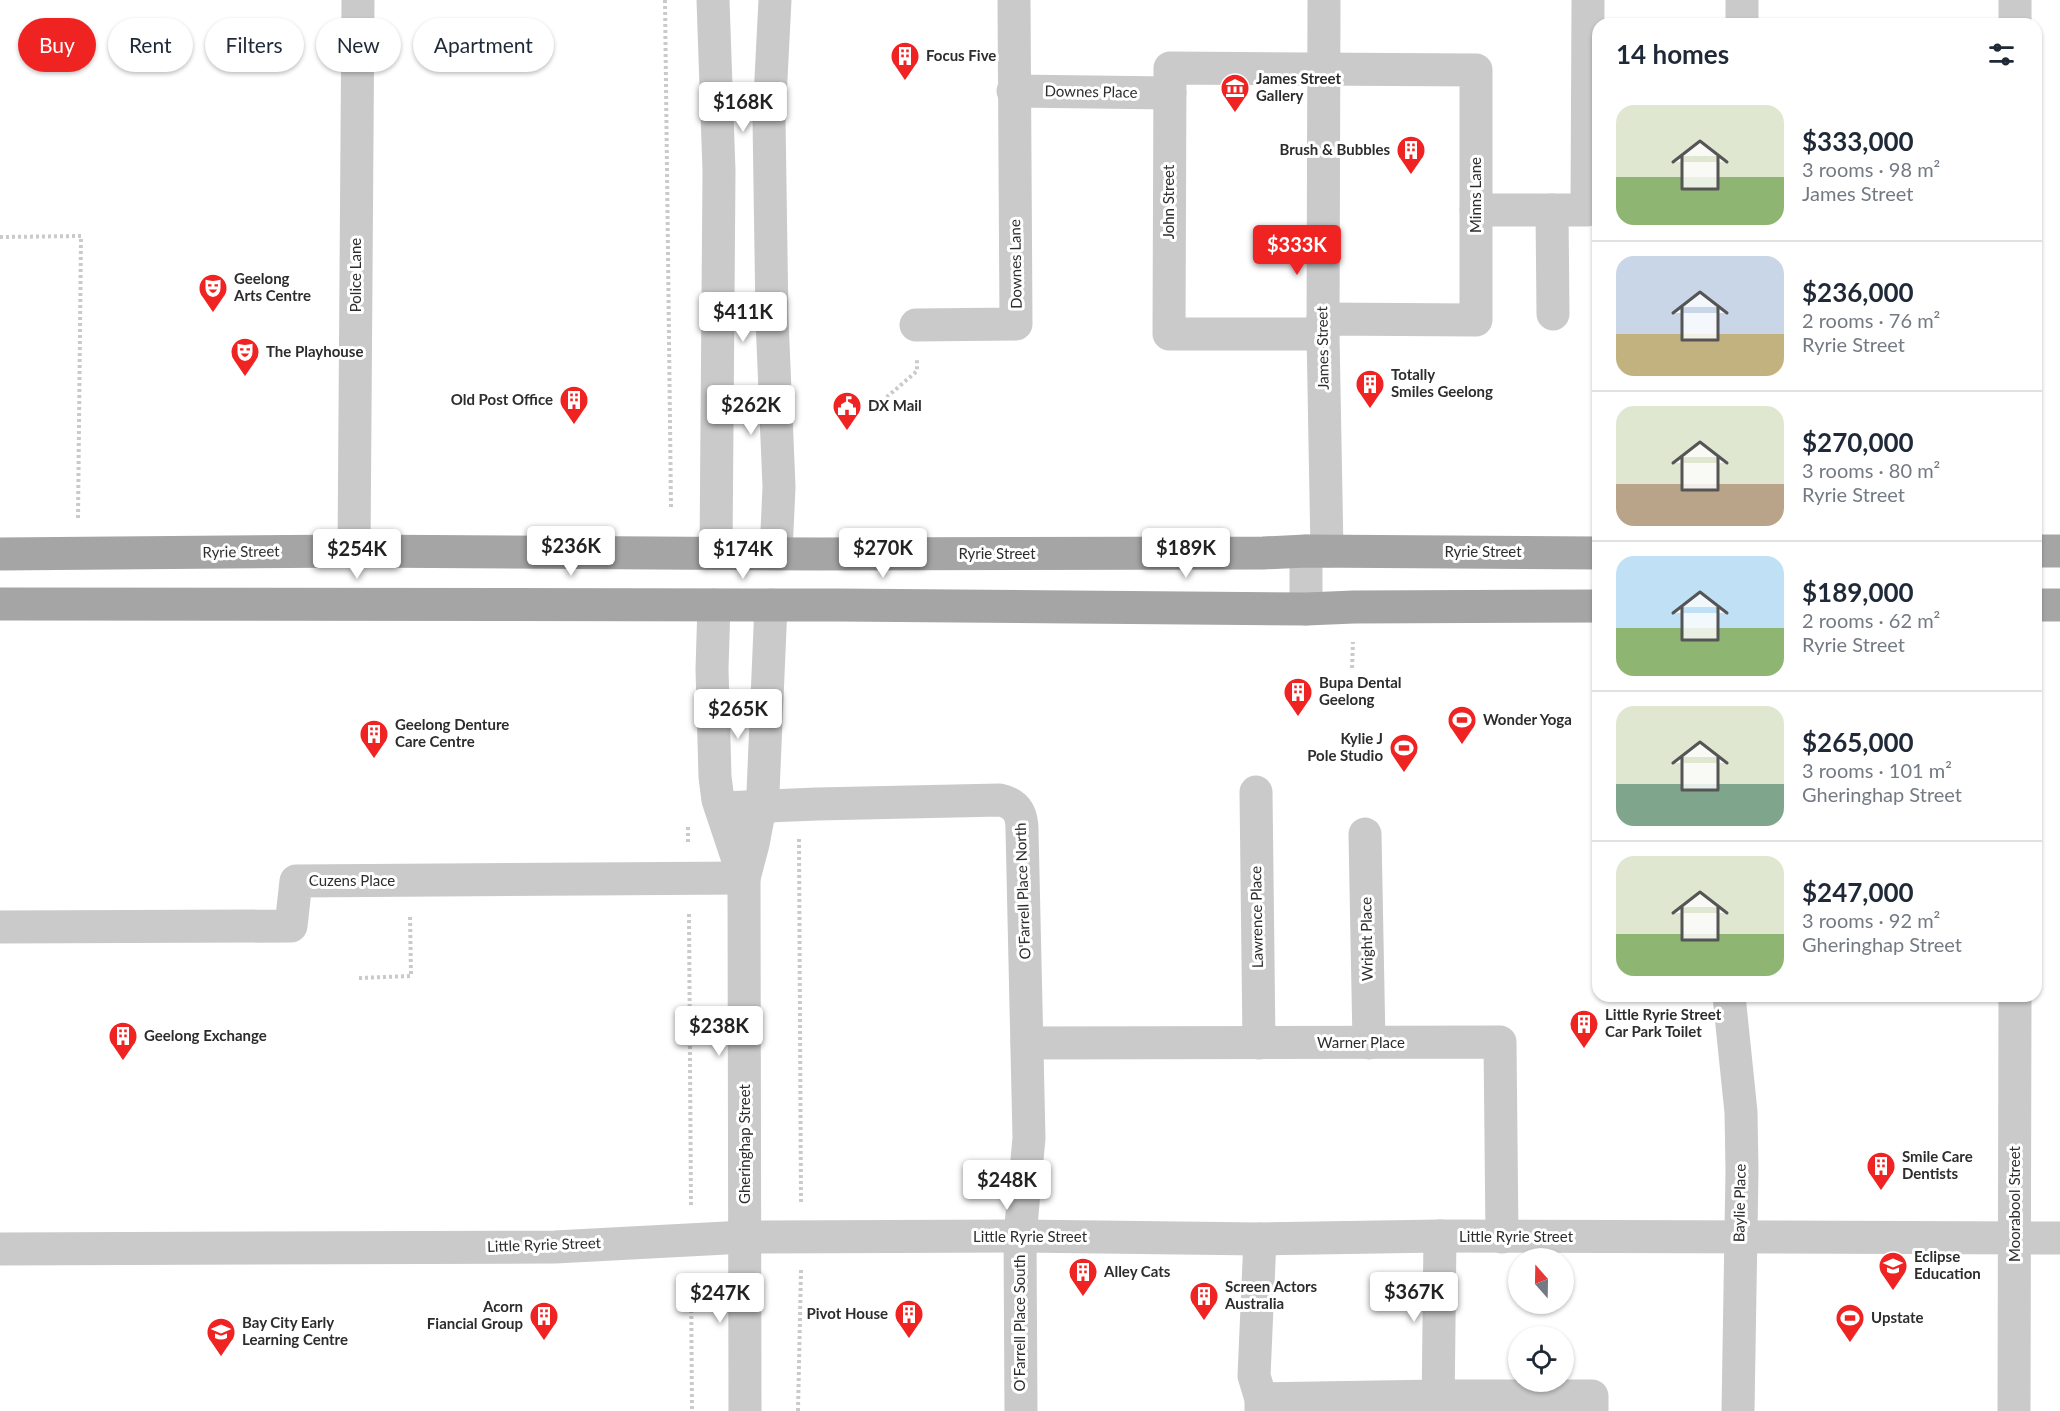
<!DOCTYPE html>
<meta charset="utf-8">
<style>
body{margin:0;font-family:Lato,sans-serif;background:#f6f6f7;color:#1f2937;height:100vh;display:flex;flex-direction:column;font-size:22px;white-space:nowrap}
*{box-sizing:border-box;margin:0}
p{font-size:20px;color:#747a83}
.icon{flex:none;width:33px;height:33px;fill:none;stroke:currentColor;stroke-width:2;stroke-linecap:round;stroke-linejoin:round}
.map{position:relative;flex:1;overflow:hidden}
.drawer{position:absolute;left:1592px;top:18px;width:450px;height:984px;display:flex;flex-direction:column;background:#fff;border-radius:18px;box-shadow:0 2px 4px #0004}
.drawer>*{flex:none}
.guide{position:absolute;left:18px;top:18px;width:570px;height:54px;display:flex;gap:12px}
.needle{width:39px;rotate:340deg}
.tools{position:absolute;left:1508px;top:1248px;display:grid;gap:12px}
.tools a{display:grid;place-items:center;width:66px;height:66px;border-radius:50%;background:#fff;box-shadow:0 2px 4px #0004;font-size:30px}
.price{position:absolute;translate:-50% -51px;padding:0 14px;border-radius:6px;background:#fff;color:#222;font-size:20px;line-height:39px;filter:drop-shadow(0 2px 3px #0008)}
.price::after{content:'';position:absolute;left:50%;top:36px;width:18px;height:14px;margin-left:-9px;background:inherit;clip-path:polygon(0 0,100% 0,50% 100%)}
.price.on{background:#f02323;color:#fff}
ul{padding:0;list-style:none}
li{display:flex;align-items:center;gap:18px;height:150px;padding:0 24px}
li+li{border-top:2px solid #e0e1e3}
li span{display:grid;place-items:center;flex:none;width:168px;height:120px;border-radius:18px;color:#555}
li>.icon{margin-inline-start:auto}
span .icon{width:72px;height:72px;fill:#fffc;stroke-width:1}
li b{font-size:26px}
h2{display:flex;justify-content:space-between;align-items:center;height:72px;padding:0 24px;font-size:26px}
.tag{padding:0 21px;border-radius:27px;background:#fff;box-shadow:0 2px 4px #0004;font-size:21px;line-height:54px}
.tag.on{background:#f02323;color:#fff}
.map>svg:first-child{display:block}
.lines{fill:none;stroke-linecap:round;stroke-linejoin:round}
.path{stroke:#cacaca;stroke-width:4;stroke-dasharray:3 3;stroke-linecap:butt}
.minor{stroke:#cacaca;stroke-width:33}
.major{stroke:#a5a5a5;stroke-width:33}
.labels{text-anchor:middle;stroke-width:6;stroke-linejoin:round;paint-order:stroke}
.poi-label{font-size:15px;font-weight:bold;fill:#2d2d2d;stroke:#fff;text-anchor:start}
.street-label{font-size:15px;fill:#2d2d2d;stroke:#fff}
</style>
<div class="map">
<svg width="2060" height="1411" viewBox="0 0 2060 1411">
<rect width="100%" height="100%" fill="#fff"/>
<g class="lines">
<g class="path">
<path d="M665,0l6,507"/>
<path d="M0,237l81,-1 -3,284"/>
<path d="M873,409l44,-38v-12"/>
<path d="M1352,668l1,-26"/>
<path d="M688,827v16"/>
<path d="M799,839l2,364"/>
<path d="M689,914l2,292"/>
<path d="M359,978l52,-2 -1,-62"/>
<path d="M691,1274l1,137"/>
<path d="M798,1411l3,-141"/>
</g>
<g class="minor">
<path d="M713,0l6,171 -3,382"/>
<path d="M775,0l-6,118 3,201 7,168 -3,66"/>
<path d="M1324,0l-1,334 4,217"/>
<path d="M1742,24v-24"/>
<path d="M2015,24v-24"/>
<path d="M1013,91l157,2"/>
<path d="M1476,210h111l1,-210"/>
<path d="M1552,210l1,104"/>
<path d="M1323,319l153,1v-250l-306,-2 -1,266h154"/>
<path d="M916,325l100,-1 -2,-324"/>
<path d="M354,551l4,-551"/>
<path d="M714,605l-2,64 3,108 3,23 26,78"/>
<path d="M1306,609v-58"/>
<path d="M1256,792l3,251"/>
<path d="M721,808l96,-4 183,-4c17,4 22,13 22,30l7,308 -9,98 1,175"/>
<path d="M1365,834l4,209"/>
<path d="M0,927l291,-1 5,-45 448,-3"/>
<path d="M1729,996l12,116 1,58 -4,241"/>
<path d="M1027,1043l473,-1 2,195"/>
<path d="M1260,1239l-6,137 7,23v12"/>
<path d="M0,1249l555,-2 190,-10 275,-1 240,3 180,-3 620,2"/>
<path d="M1261,1399l177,-3h154v15"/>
<path d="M745,1411l-1,-533 9,-34 10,-52 8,-187"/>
<path d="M1438,1411l2,-175"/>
<path d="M2014,1411l1,-415"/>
</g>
<g class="major">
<path d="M2036,551h24"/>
<path d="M0,554l354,-3 464,3 445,-1 43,-2 292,2"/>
<path d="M0,604l838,1 468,4 48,-2 244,-1"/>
<path d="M2036,605h24"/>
</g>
</g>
<defs>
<g id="building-pin" transform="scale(1.5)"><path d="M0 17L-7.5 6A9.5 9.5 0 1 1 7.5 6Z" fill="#f02323" stroke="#fff"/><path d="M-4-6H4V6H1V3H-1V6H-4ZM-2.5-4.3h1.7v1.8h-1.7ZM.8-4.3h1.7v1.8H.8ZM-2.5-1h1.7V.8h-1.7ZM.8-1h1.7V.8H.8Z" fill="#fff"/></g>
<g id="museum-pin" transform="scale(1.5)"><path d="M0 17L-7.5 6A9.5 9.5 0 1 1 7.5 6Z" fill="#f02323" stroke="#fff"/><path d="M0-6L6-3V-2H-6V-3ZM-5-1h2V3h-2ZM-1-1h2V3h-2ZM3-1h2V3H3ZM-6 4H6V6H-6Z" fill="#fff"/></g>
<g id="theatre-pin" transform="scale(1.5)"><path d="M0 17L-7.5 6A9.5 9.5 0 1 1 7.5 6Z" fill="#f02323" stroke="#fff"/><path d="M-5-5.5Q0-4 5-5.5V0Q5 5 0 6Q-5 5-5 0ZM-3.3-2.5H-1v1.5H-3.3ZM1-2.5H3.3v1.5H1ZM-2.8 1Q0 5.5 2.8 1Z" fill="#fff"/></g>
<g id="civic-pin" transform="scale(1.5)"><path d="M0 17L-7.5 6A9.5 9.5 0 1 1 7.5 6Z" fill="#f02323" stroke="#fff"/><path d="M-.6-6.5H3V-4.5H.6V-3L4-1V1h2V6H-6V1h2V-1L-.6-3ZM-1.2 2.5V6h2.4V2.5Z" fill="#fff"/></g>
<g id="stadium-pin" transform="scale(1.5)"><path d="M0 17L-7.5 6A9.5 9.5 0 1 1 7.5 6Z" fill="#f02323" stroke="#fff"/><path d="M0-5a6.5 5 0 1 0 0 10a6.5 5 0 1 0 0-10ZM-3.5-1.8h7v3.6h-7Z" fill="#fff"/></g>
<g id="university-pin" transform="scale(1.5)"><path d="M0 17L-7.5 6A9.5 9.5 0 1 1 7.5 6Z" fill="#f02323" stroke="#fff"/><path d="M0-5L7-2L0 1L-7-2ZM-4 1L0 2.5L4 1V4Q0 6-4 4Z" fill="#fff"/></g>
<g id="school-pin" transform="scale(1.5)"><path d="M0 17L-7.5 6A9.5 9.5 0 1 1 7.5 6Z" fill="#f02323" stroke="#fff"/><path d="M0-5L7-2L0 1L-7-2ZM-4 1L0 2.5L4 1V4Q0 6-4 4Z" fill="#fff"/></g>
</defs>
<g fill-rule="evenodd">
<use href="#building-pin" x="905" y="56"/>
<use href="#museum-pin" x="1235" y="88"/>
<use href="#building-pin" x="1411" y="150"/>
<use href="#theatre-pin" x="213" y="288"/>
<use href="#theatre-pin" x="245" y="352"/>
<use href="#building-pin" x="1370" y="384"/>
<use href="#building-pin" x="574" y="400"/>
<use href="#civic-pin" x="847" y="406"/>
<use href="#building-pin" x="1298" y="692"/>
<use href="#stadium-pin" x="1462" y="720"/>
<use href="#building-pin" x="374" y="734"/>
<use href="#stadium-pin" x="1404" y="748"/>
<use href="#building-pin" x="1584" y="1024"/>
<use href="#building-pin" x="123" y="1036"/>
<use href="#building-pin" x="1881" y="1166"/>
<use href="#university-pin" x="1893" y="1266"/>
<use href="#building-pin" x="1083" y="1272"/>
<use href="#building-pin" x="1204" y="1296"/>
<use href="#building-pin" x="909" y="1314"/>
<use href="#building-pin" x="544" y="1316"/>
<use href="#stadium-pin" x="1850" y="1318"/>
<use href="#school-pin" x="221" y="1332"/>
</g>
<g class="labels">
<g class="poi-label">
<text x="926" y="61">Focus Five</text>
<text x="1256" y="84">James Street<tspan x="1256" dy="17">Gallery</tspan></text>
<text x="1390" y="155" text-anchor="end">Brush &amp; Bubbles</text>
<text x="234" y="284">Geelong<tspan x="234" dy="17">Arts Centre</tspan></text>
<text x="266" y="357">The Playhouse</text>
<text x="1391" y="380">Totally<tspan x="1391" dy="17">Smiles Geelong</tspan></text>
<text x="553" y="405" text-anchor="end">Old Post Office</text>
<text x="868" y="411">DX Mail</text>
<text x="1319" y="688">Bupa Dental<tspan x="1319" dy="17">Geelong</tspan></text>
<text x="1483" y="725">Wonder Yoga</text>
<text x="395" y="730">Geelong Denture<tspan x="395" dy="17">Care Centre</tspan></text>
<text x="1383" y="744" text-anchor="end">Kylie J<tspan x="1383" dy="17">Pole Studio</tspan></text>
<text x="1605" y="1020">Little Ryrie Street<tspan x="1605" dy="17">Car Park Toilet</tspan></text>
<text x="144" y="1041">Geelong Exchange</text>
<text x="1902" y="1162">Smile Care<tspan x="1902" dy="17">Dentists</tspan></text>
<text x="1914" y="1262">Eclipse<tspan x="1914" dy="17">Education</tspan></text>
<text x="1104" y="1277">Alley Cats</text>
<text x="1225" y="1292">Screen Actors<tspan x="1225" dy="17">Australia</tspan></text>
<text x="523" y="1312" text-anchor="end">Acorn<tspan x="523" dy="17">Fiancial Group</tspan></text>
<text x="888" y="1319" text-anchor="end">Pivot House</text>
<text x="1871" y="1323">Upstate</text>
<text x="242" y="1328">Bay City Early<tspan x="242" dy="17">Learning Centre</tspan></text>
</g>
<g class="street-label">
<text transform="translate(1091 92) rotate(1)" y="5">Downes Place</text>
<text transform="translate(1476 195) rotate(-90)" y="5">Minns Lane</text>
<text transform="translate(1169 202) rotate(-90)" y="5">John Street</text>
<text transform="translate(1016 264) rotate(-91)" y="5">Downes Lane</text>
<text transform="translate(356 275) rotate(-90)" y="5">Police Lane</text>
<text transform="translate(1323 348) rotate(-91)" y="5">James Street</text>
<text transform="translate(241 552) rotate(-1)" y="5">Ryrie Street</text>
<text x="1483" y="557">Ryrie Street</text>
<text x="997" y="559">Ryrie Street</text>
<text x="352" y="886">Cuzens Place</text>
<text transform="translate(1023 891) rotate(-92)" y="5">O'Farrell Place North</text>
<text transform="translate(1257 917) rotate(-91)" y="5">Lawrence Place</text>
<text transform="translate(1367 939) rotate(-91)" y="5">Wright Place</text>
<text x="1361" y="1048">Warner Place</text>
<text transform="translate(745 1144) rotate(-90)" y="5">Gheringhap Street</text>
<text transform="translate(1740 1203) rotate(-89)" y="5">Baylie Place</text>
<text transform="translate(2015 1204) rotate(-90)" y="5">Moorabool Street</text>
<text x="1030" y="1242">Little Ryrie Street</text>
<text x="1516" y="1242">Little Ryrie Street</text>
<text transform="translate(544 1245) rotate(-2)" y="5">Little Ryrie Street</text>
<text transform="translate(1020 1323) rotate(-90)" y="5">O'Farrell Place South</text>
</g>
</g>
</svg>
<div class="tools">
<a><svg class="needle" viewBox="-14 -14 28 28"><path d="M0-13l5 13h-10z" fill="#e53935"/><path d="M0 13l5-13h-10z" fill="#747a83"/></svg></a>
<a><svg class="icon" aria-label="locate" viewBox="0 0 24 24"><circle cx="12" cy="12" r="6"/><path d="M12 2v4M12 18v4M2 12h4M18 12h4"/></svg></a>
</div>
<b class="price" style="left:743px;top:133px">$168K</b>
<b class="price on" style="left:1297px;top:276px">$333K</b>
<b class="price" style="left:743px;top:343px">$411K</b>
<b class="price" style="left:751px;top:436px">$262K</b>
<b class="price" style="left:571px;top:577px">$236K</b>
<b class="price" style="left:883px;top:579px">$270K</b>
<b class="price" style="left:1186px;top:579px">$189K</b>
<b class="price" style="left:357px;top:580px">$254K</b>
<b class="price" style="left:743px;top:580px">$174K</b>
<b class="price" style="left:738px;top:740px">$265K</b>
<b class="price" style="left:719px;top:1057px">$238K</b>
<b class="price" style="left:1007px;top:1211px">$248K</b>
<b class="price" style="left:1414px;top:1323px">$367K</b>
<b class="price" style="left:720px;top:1324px">$247K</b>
<div class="guide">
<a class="tag on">Buy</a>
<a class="tag">Rent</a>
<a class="tag">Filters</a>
<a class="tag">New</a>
<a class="tag">Apartment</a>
</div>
<section class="drawer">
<h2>14 homes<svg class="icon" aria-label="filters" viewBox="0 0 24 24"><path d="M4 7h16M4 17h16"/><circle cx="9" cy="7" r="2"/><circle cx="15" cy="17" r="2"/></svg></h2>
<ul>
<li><span style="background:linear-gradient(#dfe7d0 60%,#8fb573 0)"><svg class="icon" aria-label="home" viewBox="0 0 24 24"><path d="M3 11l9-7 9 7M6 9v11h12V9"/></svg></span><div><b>$333,000</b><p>3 rooms · 98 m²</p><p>James Street</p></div></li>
<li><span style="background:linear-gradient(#c9d6e8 65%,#c2b280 0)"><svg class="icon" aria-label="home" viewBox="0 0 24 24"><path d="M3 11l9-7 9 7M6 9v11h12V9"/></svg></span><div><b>$236,000</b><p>2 rooms · 76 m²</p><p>Ryrie Street</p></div></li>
<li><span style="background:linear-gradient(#dfe7d0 65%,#b9a48a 0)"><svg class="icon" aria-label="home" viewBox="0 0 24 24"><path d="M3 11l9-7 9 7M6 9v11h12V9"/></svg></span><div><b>$270,000</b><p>3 rooms · 80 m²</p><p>Ryrie Street</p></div></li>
<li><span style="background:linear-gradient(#bfe0f5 60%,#8fb573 0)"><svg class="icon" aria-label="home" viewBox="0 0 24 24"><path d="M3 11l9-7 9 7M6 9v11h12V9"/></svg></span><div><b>$189,000</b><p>2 rooms · 62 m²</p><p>Ryrie Street</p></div></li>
<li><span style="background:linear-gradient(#dfe7d0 65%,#7fa58c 0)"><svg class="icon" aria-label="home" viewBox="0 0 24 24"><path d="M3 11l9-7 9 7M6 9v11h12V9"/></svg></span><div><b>$265,000</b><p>3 rooms · 101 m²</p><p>Gheringhap Street</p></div></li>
<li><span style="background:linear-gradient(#dfe7d0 65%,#8fb573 0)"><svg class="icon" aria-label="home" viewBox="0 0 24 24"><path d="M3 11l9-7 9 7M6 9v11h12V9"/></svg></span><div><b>$247,000</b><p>3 rooms · 92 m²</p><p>Gheringhap Street</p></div></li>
</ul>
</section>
</div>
